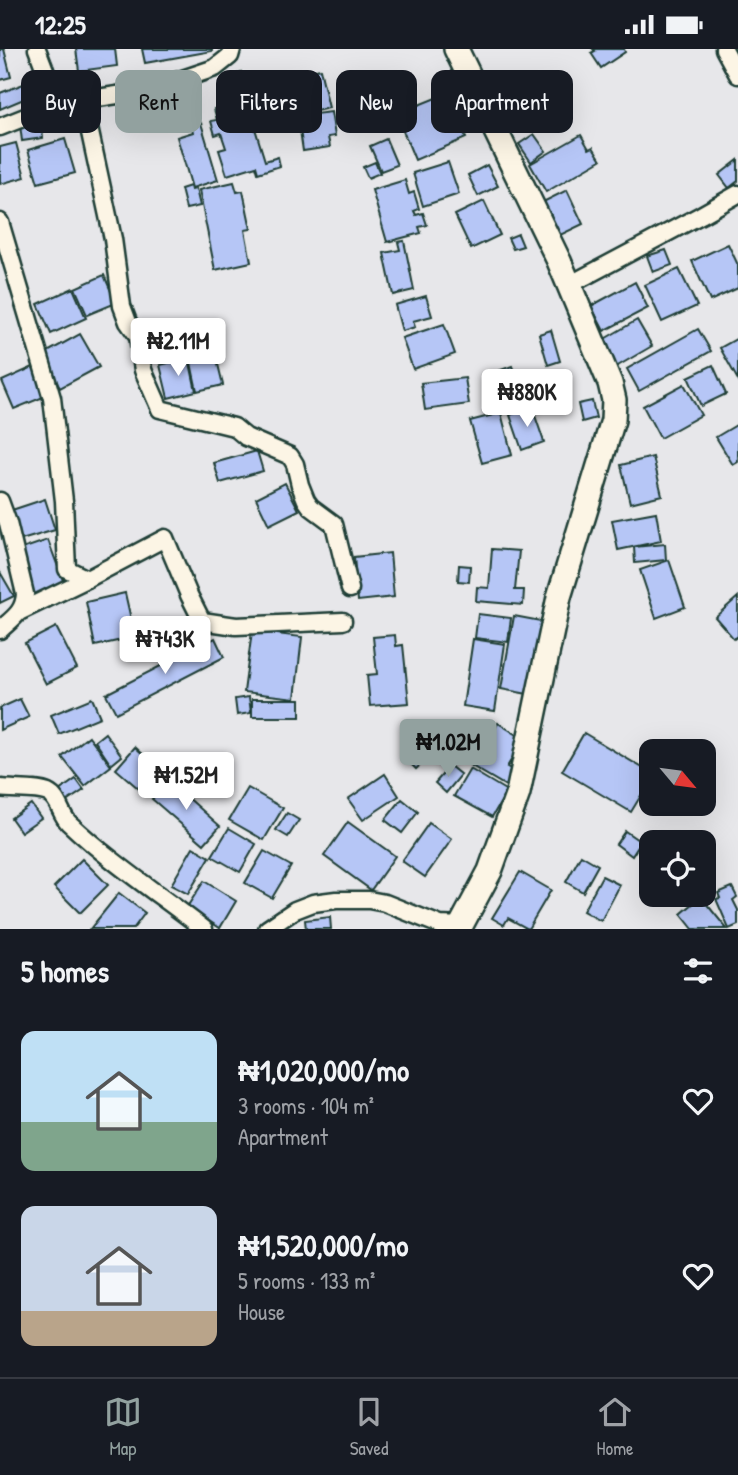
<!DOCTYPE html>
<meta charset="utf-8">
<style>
body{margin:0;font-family:"Patrick Hand",sans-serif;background:#20242c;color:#f1f3f6;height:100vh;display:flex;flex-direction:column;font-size:26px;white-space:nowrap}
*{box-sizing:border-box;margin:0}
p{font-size:23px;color:#9ea1a6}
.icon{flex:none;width:38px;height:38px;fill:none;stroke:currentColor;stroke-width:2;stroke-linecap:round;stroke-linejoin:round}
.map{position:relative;height:880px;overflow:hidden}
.sheet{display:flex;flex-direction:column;background:#171b24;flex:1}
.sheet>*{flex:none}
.top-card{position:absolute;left:21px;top:21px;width:696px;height:63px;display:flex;gap:14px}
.needle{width:46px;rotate:119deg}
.buttons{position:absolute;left:639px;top:690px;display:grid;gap:14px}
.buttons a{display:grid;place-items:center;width:77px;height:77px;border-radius:14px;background:#171b24;box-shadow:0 7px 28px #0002;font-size:35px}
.price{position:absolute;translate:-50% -60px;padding:0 16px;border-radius:7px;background:#fff;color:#222;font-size:23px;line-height:46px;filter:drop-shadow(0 2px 4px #0008)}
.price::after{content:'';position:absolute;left:50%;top:42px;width:21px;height:16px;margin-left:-10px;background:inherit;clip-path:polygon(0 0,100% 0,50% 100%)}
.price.selected{background:#92a19f;color:#111}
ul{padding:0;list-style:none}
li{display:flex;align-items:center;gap:21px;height:175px;padding:0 21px}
li span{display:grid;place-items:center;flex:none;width:196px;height:140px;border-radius:14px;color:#555}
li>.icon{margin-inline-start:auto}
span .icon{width:84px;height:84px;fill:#fffc;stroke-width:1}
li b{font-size:30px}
h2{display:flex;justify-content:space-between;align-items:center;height:84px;padding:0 21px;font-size:30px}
.chip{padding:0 24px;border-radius:14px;background:#171b24;box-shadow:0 7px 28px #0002;font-size:24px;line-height:63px}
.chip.selected{background:#92a19f;color:#111}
.status{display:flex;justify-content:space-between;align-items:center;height:49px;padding:0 35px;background:#171b24;direction:ltr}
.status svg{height:19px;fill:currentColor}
.tabs{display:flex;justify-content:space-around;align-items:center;height:98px;border-top:2px solid #363941;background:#171b24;font-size:19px;color:#9ea1a6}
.tabs a{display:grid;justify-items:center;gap:4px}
.tabs .selected{color:#92a19f}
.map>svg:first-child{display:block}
.building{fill:#b6c6f6;stroke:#1f3d34;stroke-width:2}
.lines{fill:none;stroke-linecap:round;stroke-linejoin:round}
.street-casing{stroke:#1f3d34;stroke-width:21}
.secondary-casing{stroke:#1f3d34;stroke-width:28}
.street{stroke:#fcf5e5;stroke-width:16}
.secondary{stroke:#fcf5e5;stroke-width:23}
</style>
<div class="status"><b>12:25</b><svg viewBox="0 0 49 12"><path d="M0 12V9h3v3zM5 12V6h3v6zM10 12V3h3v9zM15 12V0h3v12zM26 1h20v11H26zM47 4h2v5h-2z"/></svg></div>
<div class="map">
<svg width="738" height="880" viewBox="0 0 738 880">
<rect width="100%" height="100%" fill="#e7e7ea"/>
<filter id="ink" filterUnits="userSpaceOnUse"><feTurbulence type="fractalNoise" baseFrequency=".0143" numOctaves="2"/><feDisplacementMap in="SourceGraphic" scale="14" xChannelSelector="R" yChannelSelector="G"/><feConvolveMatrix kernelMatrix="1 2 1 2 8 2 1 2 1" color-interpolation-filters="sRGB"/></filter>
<g filter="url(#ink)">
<g class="building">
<path d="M0,0h4l7,28 -11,3z"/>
<path d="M76,0h39l2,17 -38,5z"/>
<path d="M142,0h70v2l-67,12z"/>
<path d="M593,0h31l1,3 -24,16 -10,-15 4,-2z"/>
<path d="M320,20l9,39 -31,7 -9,-38z"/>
<path d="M241,23l7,15 -11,5 -7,-14z"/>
<path d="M26,34l5,13 -31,13v-16z"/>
<path d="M189,39l4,14 -11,2 -1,-14z"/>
<path d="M453,42l6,14 -6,3 13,30 -51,22 -19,-46z"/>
<path d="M246,50l19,62 13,-4 2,9 -22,7 -2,-7 -29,9 -8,-25 7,-2 -5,-15 -6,2 -4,-14 6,-1 -3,-11z"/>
<path d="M192,57l4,13 -11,4 -3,-8 -3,1 -2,-5z"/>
<path d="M331,63l4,24 -7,1 2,10 -27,4 -5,-35z"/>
<path d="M41,74l2,15 -21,3 -2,-16z"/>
<path d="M201,74l17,57 -26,8 -15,-51 16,-5 -2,-6z"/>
<path d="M534,85l12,17 -15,11 -12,-18z"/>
<path d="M581,86l8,14 4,-2 8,13 -55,32 -16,-28z"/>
<path d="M65,90l10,34 -37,10 -10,-33z"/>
<path d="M386,90l11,26 -16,6 -11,-25z"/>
<path d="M16,94l9,34 -25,7v-37z"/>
<path d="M738,111v21l-9,7 -10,-13z"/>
<path d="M375,113l5,11 -12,5 -5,-11z"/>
<path d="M448,113l11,32 -36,12 -10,-33z"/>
<path d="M487,116l11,21 -20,10 -10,-21z"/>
<path d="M405,131l4,14 5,-2 5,17 -5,2 2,4 7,-2 4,12 -8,2 2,6 -34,9 -15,-52z"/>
<path d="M234,133l3,10 6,-1 8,38 -6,1 6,32 -36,8 -16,-80z"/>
<path d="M190,137l1,4 5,-1 4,17 -14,3 -5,-20z"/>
<path d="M567,141l16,34 -27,13 -15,-34z"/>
<path d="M484,152l16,34 -29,14 -16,-34z"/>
<path d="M518,185l5,12 -10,3 -5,-11z"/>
<path d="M404,192l10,49 -21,5 -9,-42 16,-3 -2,-8z"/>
<path d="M728,195l10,21v23l-28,13 -18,-40z"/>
<path d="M666,201l6,15 -19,7 -6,-16z"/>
<path d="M679,220l18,37 -35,16 -17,-37z"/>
<path d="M104,226l12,28 -29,12 -12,-27z"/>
<path d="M635,233l13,26 -44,23 -13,-25z"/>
<path d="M73,239l13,30 -35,16 -13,-30z"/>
<path d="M426,247l6,20 -19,5 2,6 -13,4 -7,-26z"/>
<path d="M637,271l15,26 -36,21 -15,-26z"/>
<path d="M444,275l11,30 -42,15 -11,-31z"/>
<path d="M698,280l13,22 -72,40 -12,-22z"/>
<path d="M551,281l9,31 -12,4 -9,-31z"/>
<path d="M80,285l19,33 -39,21 -18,-33z"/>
<path d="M738,289v42l-18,-32z"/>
<path d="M215,303l8,33 -26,6 -7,-33z"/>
<path d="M189,309l7,33 -28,7 -8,-33z"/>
<path d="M713,316l13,29 -25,12 -13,-29z"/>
<path d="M512,317l8,21 -29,10 -7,-21z"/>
<path d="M33,318l13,29 -32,13 -12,-28z"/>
<path d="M465,329l4,26 -44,6 -4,-27z"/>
<path d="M684,335l17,31 -41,23 -17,-32z"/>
<path d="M592,352l4,17 -14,4 -4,-18z"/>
<path d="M532,358l12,35 -22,8 -12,-35z"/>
<path d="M501,364l11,42 -30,8 -12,-42z"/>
<path d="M738,375v38l-5,3 -17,-28z"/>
<path d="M257,402l6,20 -43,12 -6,-20z"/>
<path d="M653,408l9,38 -32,8 -9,-38z"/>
<path d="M285,434l14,27 -30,15 -13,-27z"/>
<path d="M45,450l10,31 -37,11 -9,-30z"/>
<path d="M656,463l5,29 -43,9 -6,-30z"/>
<path d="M48,491l17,46 -32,12 -17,-47z"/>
<path d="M665,495l1,16 -31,3 -1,-16z"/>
<path d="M492,500l27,2 -4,39h9l-1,15 -47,-4 1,-14 12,1z"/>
<path d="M390,504l4,44 -36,4 -4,-44z"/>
<path d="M669,511l16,47 -29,11 -16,-48z"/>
<path d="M459,516l11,1 -1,16 -11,-1z"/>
<path d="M0,523l14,24 -14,7z"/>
<path d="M125,544l10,44 -40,9 -9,-44z"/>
<path d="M738,548v39l-4,3 -19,-22z"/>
<path d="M478,565l33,4 -3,24 -33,-4z"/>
<path d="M514,567l32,6 -13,73 -32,-6z"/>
<path d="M56,578l21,41 -31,16 -21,-41z"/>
<path d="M252,582l50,6 -7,61 -51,-6z"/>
<path d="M395,586l1,11 7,-1 6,58 -39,3 -3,-31 10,-1 -4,-37z"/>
<path d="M215,589l9,19 -108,56 -10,-19z"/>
<path d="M473,590l32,5 -10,67 -32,-5z"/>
<path d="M249,648l2,16 -14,2 -2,-16z"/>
<path d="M92,649l8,19 -41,17 -8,-19z"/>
<path d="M20,650l9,18 -29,13v-22z"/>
<rect x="252" y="650" width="48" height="18"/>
<path d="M472,674l20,11 6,-11 26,16 -17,28 7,4 -8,15 -53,-31 8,-13 -3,-2 8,-13 3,1z"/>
<path d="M105,684l17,23 -11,9 -16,-24z"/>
<path d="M584,684l67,40v6l-20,33 -69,-41z"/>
<path d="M89,687l22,30 -26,20 -23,-29z"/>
<path d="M135,698l29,26 -18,22 -30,-26z"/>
<path d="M420,700l8,9 -12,11 -9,-9z"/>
<path d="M450,717l11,9 -15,18 -11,-10z"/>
<path d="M470,720l37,22 -15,26 -38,-21z"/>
<path d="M385,725l14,22 -36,24 -15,-21z"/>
<path d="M76,730l8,11 -18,12 -7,-11z"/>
<path d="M168,731l52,46 -16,18 -52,-45z"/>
<path d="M248,739l35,20 -19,32 -35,-20z"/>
<path d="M402,750l16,13 -16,21 -17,-13z"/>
<path d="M31,755l10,14 -20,14 -10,-14z"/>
<path d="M287,764l12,7 -11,17 -12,-7z"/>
<path d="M348,773l47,34 -24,34 -47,-34z"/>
<path d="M429,774l23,16 -27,38 -23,-16z"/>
<path d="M229,779l27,16 -16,28 -28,-16z"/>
<path d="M625,782l16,11 -9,14 -16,-12z"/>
<path d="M193,798l17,10 -22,37 -17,-9z"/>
<path d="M264,802l27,15 -19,32 -27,-15z"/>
<path d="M581,806l17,10 -15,27 -17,-10z"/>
<path d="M82,810l26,26 -28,28 -26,-26z"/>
<path d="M520,823l31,18 -23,39 -20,-11 -4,7 -12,-7z"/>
<path d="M602,827l18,9 -19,36 -18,-10z"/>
<path d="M204,832l32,20 -16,27 -33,-21z"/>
<path d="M732,838l5,10 -4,3 5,10v15l-9,4 -13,-30 4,-1 -2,-5z"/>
<path d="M119,844l26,20 -12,16h-43z"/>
<path d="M701,848l26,32h-34l-12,-15z"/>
<path d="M330,868l1,12h-25l-1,-9z"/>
</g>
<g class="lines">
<g class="street-casing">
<g id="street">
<path d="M37,0l21,55"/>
<path d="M724,0l14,26"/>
<path d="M83,51l30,139 9,67 6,16 10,14 5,34 17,39 74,18 12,10 44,19 5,8 5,21 6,15 5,7 23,17 16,65"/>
<path d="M0,78l58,-23 92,-14 65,-22 15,-12 2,-7"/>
<path d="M0,173l52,176 12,103 3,68 20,10 78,-41 24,57 13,26 34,5 107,-5"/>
<path d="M569,236l132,-70 37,-21"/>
<path d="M0,452l8,22 17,71c-1,18 -12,24 -25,36"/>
<path d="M21,562l66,-32"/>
<path d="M0,739c13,2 38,0 48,5 11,5 12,21 21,30 40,38 91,72 135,106"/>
<path d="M267,880l28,-19 18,-7 23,-3h33l16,3 55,22 21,1"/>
</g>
</g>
<g class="secondary-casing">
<path id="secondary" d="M456,0l103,212 51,122 4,17 -1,20 -54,177 -41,196 -28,78 -31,58"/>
</g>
<use href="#street" class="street"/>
<use href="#secondary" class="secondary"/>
</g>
</g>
</svg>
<div class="buttons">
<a><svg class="needle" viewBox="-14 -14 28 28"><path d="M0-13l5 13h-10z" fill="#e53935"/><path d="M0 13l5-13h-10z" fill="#9ea1a6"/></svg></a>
<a><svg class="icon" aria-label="locate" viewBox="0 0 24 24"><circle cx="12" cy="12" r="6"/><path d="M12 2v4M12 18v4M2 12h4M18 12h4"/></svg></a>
</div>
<b class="price" style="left:178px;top:329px">₦2.11M</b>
<b class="price" style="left:527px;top:380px">₦880K</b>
<b class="price" style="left:165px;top:627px">₦743K</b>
<b class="price selected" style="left:448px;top:730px">₦1.02M</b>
<b class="price" style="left:186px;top:763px">₦1.52M</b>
<div class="top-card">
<a class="chip">Buy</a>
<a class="chip selected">Rent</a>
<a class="chip">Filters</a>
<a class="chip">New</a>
<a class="chip">Apartment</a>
</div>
</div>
<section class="sheet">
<h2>5 homes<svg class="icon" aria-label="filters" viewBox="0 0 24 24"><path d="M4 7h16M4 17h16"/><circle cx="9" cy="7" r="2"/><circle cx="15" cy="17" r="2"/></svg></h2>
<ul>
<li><span style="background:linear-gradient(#bfe0f5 65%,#7fa58c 0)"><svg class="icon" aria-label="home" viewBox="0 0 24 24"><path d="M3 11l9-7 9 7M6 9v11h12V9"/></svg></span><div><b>₦1,020,000/mo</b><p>3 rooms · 104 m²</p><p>Apartment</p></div><svg class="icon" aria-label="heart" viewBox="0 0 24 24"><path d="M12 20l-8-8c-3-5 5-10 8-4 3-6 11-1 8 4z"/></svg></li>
<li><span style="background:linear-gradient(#c9d6e8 75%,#b9a48a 0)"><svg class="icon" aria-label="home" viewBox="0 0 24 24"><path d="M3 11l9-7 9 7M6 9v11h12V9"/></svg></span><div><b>₦1,520,000/mo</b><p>5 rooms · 133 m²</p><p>House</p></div><svg class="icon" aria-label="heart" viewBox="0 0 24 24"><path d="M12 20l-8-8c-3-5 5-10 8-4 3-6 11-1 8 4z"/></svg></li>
</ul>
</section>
<nav class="tabs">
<a class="selected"><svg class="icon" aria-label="map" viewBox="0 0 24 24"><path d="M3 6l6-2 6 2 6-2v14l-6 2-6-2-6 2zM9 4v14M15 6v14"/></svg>Map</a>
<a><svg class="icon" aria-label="saved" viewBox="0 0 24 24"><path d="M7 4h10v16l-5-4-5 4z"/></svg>Saved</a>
<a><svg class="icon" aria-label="home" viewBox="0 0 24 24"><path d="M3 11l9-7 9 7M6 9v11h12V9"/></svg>Home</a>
</nav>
